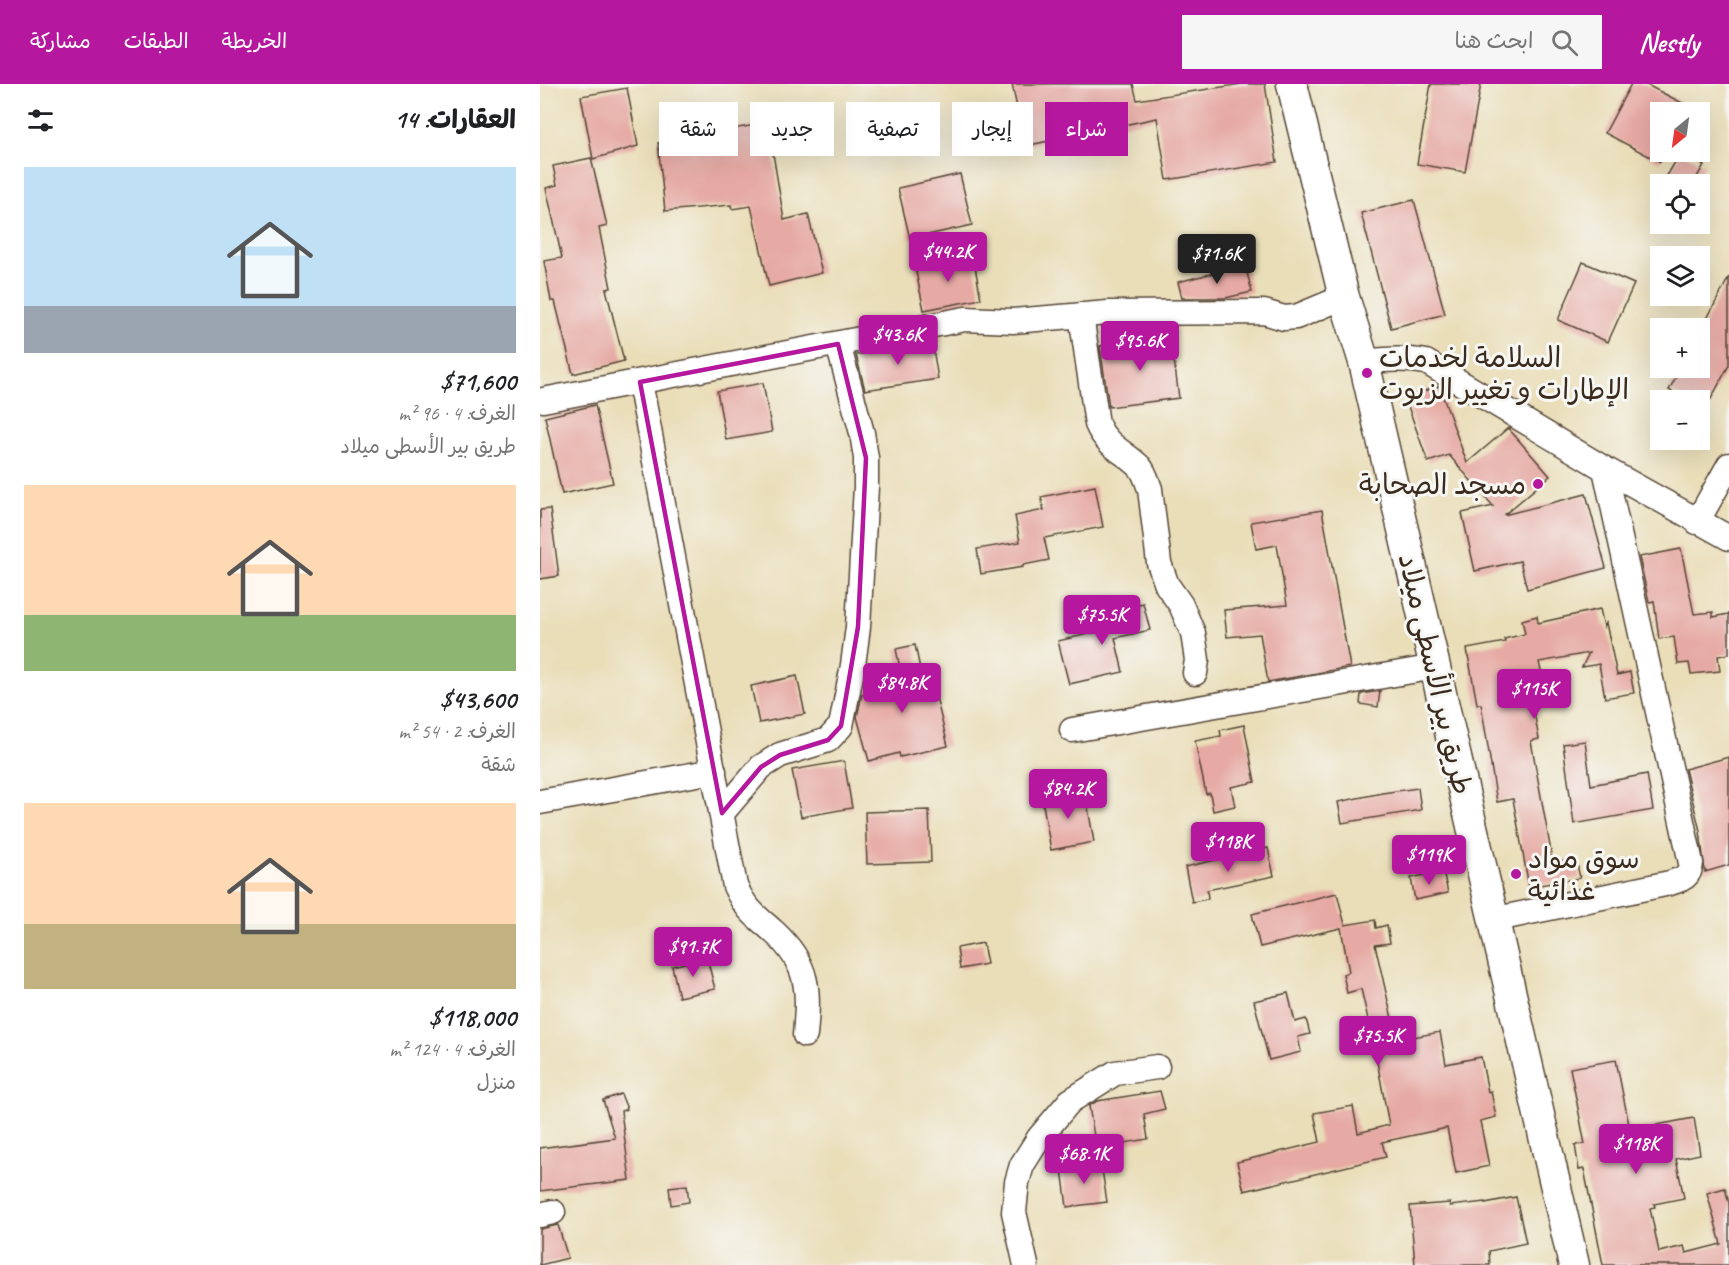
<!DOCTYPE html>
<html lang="ar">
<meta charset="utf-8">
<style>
body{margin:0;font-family:Caveat,"Playpen Sans Arabic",sans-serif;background:#f6f6f6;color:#202124;direction:rtl;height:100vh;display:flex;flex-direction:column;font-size:22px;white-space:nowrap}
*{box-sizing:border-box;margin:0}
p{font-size:20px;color:#757577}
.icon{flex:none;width:33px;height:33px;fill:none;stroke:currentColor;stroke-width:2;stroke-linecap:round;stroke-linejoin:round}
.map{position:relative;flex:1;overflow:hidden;direction:ltr}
.sheet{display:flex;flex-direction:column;background:#fff;width:540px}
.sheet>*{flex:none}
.banner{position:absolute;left:18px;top:18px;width:570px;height:54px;direction:rtl;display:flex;gap:12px}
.needle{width:39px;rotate:209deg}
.controls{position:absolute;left:1110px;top:18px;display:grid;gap:12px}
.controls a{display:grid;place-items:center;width:60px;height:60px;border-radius:0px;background:#fff;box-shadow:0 6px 24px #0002;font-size:30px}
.price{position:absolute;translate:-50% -51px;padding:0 14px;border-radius:6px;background:#b5179e;color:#fff;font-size:20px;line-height:39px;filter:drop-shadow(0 2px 3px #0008)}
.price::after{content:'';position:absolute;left:50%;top:36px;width:18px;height:14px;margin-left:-9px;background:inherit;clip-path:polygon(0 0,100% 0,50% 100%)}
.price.current{background:#222;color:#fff}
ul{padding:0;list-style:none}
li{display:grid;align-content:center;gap:12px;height:318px;padding:0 24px}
li span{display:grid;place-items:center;height:186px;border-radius:0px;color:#555}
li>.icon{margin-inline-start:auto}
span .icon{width:108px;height:108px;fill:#fffc;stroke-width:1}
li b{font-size:26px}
h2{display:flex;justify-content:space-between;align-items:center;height:72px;padding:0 24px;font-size:26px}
.tag{padding:0 21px;border-radius:0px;background:#fff;box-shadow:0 6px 24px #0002;font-size:21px;line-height:54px}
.tag.current{background:#b5179e;color:#fff}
header{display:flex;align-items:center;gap:36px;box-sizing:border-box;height:84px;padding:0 30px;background:#b5179e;color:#fff}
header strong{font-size:28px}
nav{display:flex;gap:33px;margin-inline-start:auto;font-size:21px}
.search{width:420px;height:54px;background:#f6f6f6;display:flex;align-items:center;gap:15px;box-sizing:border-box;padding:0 21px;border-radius:0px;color:#757577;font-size:22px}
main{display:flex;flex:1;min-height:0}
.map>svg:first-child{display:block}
.building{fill:#e6a9a3}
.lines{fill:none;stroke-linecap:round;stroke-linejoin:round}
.minor-casing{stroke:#554535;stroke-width:27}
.major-casing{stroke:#554535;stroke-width:33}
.minor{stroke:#fff;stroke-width:24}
.major{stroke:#fff;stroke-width:30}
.marked{fill:none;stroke:#b5179e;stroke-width:4.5;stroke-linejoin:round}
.poi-dot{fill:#b5179e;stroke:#f6f6f2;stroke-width:2}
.labels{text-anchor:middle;stroke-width:6;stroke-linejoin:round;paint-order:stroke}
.poi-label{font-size:28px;fill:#3b2a1e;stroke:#f6f6f2;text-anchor:start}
.street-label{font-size:28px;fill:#3b2a1e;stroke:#f6f6f2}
</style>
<header>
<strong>Nestly</strong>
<div class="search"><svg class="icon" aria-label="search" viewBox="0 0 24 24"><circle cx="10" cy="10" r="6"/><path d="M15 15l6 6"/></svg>ابحث هنا</div>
<nav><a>الخريطة</a><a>الطبقات</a><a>مشاركة</a></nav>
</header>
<main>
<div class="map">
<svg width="1189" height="1181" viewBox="0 0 1189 1181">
<rect width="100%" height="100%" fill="#f6f6f2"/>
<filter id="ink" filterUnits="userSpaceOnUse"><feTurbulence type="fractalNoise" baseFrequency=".0167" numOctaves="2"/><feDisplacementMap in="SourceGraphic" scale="12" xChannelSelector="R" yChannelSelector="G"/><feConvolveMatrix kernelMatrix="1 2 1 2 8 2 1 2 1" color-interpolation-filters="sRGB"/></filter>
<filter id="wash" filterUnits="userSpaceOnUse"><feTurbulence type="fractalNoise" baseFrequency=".008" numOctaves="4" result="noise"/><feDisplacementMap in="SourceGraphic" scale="24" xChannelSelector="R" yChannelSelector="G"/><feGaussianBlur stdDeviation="1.35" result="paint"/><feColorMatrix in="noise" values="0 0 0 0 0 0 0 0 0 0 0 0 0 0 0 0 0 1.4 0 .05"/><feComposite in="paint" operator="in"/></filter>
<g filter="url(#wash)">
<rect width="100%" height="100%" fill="#eadeb9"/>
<g id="blocks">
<g class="building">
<path d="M472,0h121l4,16 105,-16h23l12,78 -110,18 -10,-62 -132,28z"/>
<path d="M891,0h50l-16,88 -48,-8z"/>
<path d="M1091,0h14l55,28h-40v50l-55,-29z"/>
<path d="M87,4l11,58 -45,13 -12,-63z"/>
<path d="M228,39l16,97 24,-6 14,59 -53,13 -18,-80 -19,3 -1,-4 -66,6 -7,-68 62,-6 -1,-6z"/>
<path d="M1141,68l23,13 -11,19h-31z"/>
<path d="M51,74l16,68 -8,2 12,60 -5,1 18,72 -51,13 -18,-73h-4l-7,-40 18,-3 -16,-70 11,-3 -4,-19z"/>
<path d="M420,90l12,51 -62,14 -12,-51z"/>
<path d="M874,116l31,114 -54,14 -30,-115z"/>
<path d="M433,172l8,43 -57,11 -9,-43z"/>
<path d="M1043,178l51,22 -26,58 -50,-22z"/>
<path d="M705,181l7,27 -27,6h-43l-4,-16z"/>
<path d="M1189,193v88l-24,45 -5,-4v-6h-12l-19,-10 12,-22h19v-36z"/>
<path d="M631,253l8,61 -70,9 -9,-61z"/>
<path d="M392,258l6,37 -73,11 -9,-35z"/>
<path d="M223,299l9,49 -46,8 -9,-49z"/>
<path d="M899,302l28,77 41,-35 42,48 -46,39 82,-21 20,74 -79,21 -7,-28 -45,10 -13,-58 31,-7 -44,-51 -21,7 -23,-64z"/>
<path d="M55,321l18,78 -51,11 -17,-77z"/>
<path d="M555,402l8,41 -59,11 5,22 -26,5v2l-42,7 -4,-25 43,-7 -5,-26 29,-6 -3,-13z"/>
<path d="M10,425l9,67 -19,3v-69z"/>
<path d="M782,426l28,157 -82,15 -8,-48 -33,3 -3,-27 63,-5 -10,-60 -21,4 -5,-27z"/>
<path d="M1141,465l13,65 19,-2v5l16,-3v40l-11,2 2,15 -29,3 -2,-11 -11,1 -4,-27 -15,2 -5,-38 -5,1 -10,-45z"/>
<path d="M603,519l7,27 -35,8 8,34 -54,12 -11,-43 52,-12 -4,-17z"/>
<path d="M1060,525l4,18 2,-4 11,52 13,-3 4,21 -29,5 -6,-34 -17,3 7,-14 -50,9 3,14 -14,3 11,60 -8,2 22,122 23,-4 4,19 -51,9 -16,-88 -16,3 -16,-98h-4l-10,-55 38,-7 -1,-3 21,-5 -3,-14 15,-4 1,7z"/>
<path d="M375,561l7,33 9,-2 17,70 -48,11 -1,-4 -30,8 -12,-44 5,-23 41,-11 -7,-34z"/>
<path d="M257,592l8,38 -46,9 -8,-37z"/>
<path d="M840,607l-2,16 -18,-3 1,-10z"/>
<path d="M704,641l11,57 -24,5 4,19 -22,5 -3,-18 -4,1 -11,-53 26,-5 -1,-6z"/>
<path d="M1045,657l6,44 56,-11 6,36 -79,14 -11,-80z"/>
<path d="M1189,673v108l-24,7 -5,-41 -15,-62z"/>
<path d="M304,677l8,47 -51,9 -9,-47z"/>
<path d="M878,704l3,22 -79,13 -4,-21 44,-9z"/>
<path d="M545,707l9,51 -43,8 -9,-51z"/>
<path d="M389,726l2,52 -64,2 -2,-52z"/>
<path d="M728,764l6,28 -67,14 1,9 -16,3 -7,-35z"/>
<path d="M903,787l5,22 -33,7 -4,-22z"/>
<path d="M797,809l8,32 30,-5 1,8 11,-3 3,18 -15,2 22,95 43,-8 6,32 35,-7 7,35 3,-1 5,26 -16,4 9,45 -33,7 -9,-45 -65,14 4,15 -142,34 -7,-29 83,-20 -6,-29 39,-7 5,27 31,-8 -15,-80 -13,-56 -14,4 -4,-19 6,-2 -8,-44 -81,19 -8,-33z"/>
<path d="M443,859l4,21 -27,5 -3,-21z"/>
<path d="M167,874l8,31 -36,8 -7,-31z"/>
<path d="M748,909l7,29 11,-3 4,15 -12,3 3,15 -32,8 -15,-59z"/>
<path d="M1076,976l14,70 64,-12 6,36 -24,5 8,39 -30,6 1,3 -5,1 9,44 25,-6 2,7 35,-9 -14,-51 18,-5 4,15v62h-126l-19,-96 -5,1 -4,-25 10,-1 -15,-76z"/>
<path d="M620,1007l5,18 -21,5 4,25 -52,9 -7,-42 8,-5z"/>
<path d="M81,1010l6,15 -6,2 9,69 -90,11v-43l75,-10 -12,-38z"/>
<path d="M561,1079l6,39 -40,5 -5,-38z"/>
<path d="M147,1101l2,17 -18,3 -2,-18z"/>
<path d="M976,1113l10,46 -37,8 1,14h-75l-5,-59 40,-3v3l35,-4v1z"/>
<path d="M18,1141l10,33 -28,7v-36z"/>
</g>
</g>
</g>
<g filter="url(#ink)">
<use href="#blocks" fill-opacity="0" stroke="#554535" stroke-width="1.5"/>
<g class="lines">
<g class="minor-casing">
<g id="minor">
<path d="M541,231l16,109c9,22 28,28 43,43 5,6 7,14 10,22l9,74 8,22 14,20 12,28 4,27 -2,13"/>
<path d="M824,278c22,-3 41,-4 62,0l179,107 124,69"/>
<path d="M100,298l95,504c11,24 20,29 39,46 36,33 35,59 31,103"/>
<path d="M3,316l422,-81 48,2 95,-8 156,-1 20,6 12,-1 48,-20"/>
<path d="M1157,438l32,-57"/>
<path d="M532,646l363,-63"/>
<path d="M0,718l174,-31"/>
<path d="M182,729l39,-46 19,-12 48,-15 13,-14 12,-61 5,-38 8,-140v-29l-4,-25 -24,-89"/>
<path d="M952,836l178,-37c13,-4 20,-6 21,-20l-86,-394"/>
<path d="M0,1131l13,-3"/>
<path d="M486,1181l-12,-53 3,-30 5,-17 17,-27 31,-37 45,-28 42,-6"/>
</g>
</g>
<g class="major-casing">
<path id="major" d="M752,0l52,213 20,65 210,903"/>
</g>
<use href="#minor" class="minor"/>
<use href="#major" class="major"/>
</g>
</g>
<path class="marked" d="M298,260l28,114 -8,169 -17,99 -13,14 -48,15 -19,12 -39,46 -82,-431z"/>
<g class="poi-dot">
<circle cx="827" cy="289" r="6"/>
<circle cx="998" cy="400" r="6"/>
<circle cx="976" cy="790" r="6"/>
</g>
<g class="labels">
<g class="poi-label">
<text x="839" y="283">السلامة لخدمات<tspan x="839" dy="32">الإطارات و تغيير الزيوت</tspan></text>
<text x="986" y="410" text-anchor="end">مسجد الصحابة</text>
<text x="988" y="784">سوق مواد<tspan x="988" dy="32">غذائية</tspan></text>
</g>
<g class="street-label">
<text transform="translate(896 590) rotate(77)" y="10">طريق بير الأسطى ميلاد</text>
</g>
</g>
</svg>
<div class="controls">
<a><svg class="needle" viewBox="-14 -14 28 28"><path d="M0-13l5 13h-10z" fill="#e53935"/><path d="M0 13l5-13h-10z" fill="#757577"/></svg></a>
<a><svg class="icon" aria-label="locate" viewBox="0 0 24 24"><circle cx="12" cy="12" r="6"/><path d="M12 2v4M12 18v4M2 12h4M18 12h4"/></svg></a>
<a><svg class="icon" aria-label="layers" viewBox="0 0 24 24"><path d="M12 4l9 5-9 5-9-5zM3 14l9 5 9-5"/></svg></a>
<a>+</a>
<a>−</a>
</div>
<b class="price" style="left:408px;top:199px">$44.2K</b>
<b class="price current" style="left:677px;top:201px">$71.6K</b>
<b class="price" style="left:358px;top:282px">$43.6K</b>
<b class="price" style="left:600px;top:288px">$95.6K</b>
<b class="price" style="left:562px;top:562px">$75.5K</b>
<b class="price" style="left:362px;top:630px">$84.8K</b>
<b class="price" style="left:994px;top:636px">$115K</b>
<b class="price" style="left:528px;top:736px">$84.2K</b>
<b class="price" style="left:688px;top:789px">$118K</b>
<b class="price" style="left:889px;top:802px">$119K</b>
<b class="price" style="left:153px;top:894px">$91.7K</b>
<b class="price" style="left:838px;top:983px">$75.5K</b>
<b class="price" style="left:1096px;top:1091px">$118K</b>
<b class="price" style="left:544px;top:1101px">$68.1K</b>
<div class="banner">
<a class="tag current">شراء</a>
<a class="tag">إيجار</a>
<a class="tag">تصفية</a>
<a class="tag">جديد</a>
<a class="tag">شقة</a>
</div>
</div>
<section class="sheet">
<h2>العقارات: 14<svg class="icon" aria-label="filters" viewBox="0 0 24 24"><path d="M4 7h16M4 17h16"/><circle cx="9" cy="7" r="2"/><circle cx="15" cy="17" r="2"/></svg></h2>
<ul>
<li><span style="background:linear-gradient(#bfe0f5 75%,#9aa5b1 0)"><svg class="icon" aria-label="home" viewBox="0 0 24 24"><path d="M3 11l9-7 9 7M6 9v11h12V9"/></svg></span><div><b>$71,600</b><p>الغرف: 4 · 96 m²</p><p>طريق بير الأسطى ميلاد</p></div></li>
<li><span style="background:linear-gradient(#ffd9b3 70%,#8fb573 0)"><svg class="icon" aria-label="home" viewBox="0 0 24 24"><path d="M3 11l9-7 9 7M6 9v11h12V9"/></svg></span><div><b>$43,600</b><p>الغرف: 2 · 54 m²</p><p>شقة</p></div></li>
<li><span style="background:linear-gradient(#ffd9b3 65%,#c2b280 0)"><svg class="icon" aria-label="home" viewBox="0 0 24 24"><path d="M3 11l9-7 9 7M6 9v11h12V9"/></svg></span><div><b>$118,000</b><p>الغرف: 4 · 124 m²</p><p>منزل</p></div></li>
</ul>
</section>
</main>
